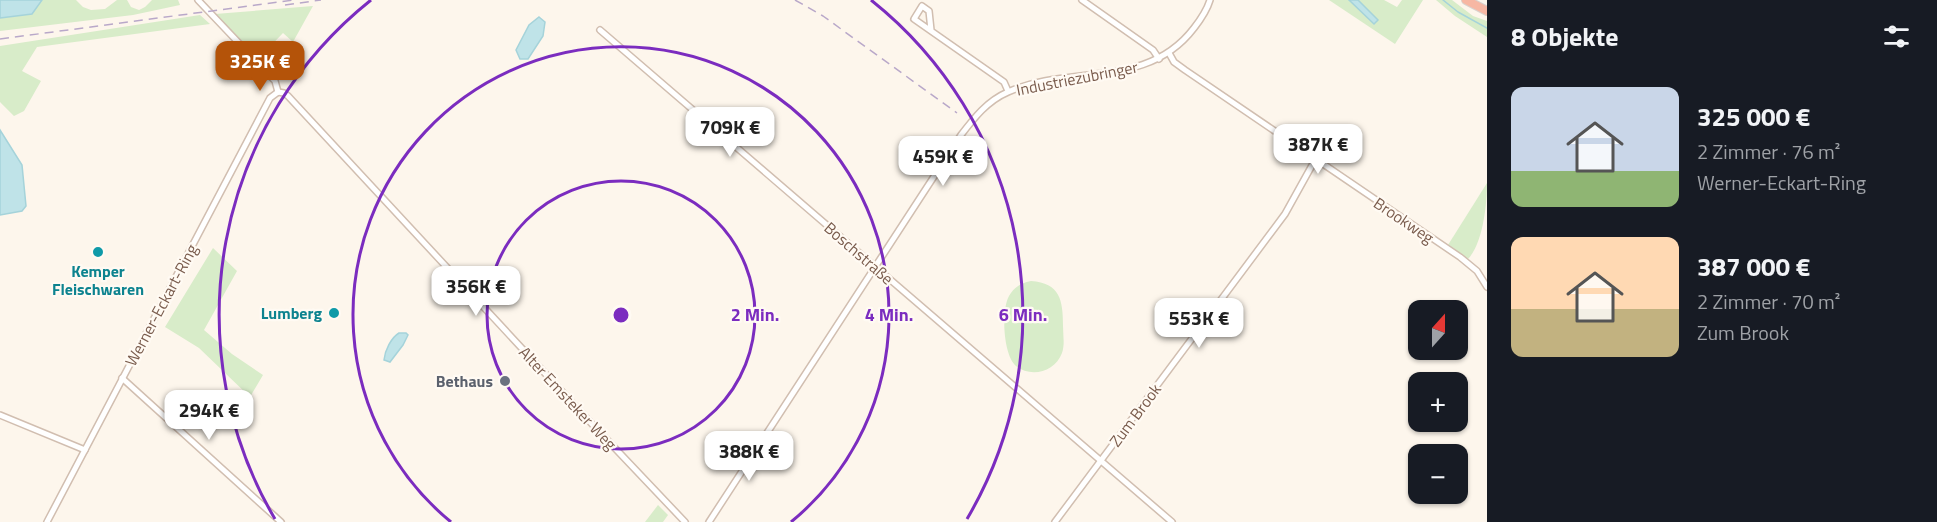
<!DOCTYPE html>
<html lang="de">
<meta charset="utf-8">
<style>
body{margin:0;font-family:"Titillium Web",sans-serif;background:#242831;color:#f1f3f6;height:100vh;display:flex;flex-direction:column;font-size:22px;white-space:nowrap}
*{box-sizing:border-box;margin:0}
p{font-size:20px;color:#9ea1a6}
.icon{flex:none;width:33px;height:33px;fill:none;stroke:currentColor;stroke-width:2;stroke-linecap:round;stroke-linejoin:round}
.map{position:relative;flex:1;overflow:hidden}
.panel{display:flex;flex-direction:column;background:#171b24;width:450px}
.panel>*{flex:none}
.needle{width:39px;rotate:21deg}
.controls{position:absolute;left:1408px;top:300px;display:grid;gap:12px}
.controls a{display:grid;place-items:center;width:60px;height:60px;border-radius:12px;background:#171b24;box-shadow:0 2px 4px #0004;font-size:30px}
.price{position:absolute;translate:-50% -51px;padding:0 14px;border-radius:12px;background:#fff;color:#222;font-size:20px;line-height:39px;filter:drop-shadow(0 2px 3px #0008)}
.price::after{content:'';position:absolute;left:50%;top:36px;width:18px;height:14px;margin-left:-9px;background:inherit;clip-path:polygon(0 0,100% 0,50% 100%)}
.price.on{background:#b45309;color:#fff}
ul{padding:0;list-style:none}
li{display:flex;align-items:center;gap:18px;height:150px;padding:0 24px}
li span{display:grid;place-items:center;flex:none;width:168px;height:120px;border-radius:12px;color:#555}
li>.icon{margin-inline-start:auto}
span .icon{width:72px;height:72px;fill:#fffc;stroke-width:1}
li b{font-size:26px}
h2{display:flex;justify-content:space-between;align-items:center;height:72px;padding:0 24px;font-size:26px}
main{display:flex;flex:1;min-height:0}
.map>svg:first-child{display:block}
.green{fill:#d8ecc9}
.water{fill:#bfe3e8;stroke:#a5d3da;stroke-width:1.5}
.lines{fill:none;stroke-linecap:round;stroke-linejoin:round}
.stream{stroke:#a5d3da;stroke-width:1.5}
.minor-casing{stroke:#d1beb0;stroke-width:8}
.highway-casing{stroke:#dad1cd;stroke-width:10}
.minor{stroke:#fff;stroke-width:5}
.highway{stroke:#f7b7a3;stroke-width:8}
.rail{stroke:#b9a8c9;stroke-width:1.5;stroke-dasharray:9 6;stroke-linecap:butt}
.ring{fill:none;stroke:#7b2cbf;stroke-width:3}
.culture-dot{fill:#0f9aa8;stroke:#fffaf3;stroke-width:2}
.worship-dot{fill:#6b7280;stroke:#fffaf3;stroke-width:2}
.labels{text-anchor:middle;stroke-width:4.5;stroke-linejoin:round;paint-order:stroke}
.street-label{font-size:16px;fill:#7a5c4d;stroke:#fffaf3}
.culture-label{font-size:16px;font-weight:bold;fill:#0d838f;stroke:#fffaf3}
.worship-label{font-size:16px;font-weight:bold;fill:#5b616d;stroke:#fffaf3;text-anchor:end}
.centre{fill:#7b2cbf;stroke:#fffaf3;stroke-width:3}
.ring-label{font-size:18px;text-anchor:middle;font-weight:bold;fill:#7b2cbf;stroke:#fffaf3;stroke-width:4.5;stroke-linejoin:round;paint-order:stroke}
</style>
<main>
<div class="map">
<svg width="1487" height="522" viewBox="0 0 1487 522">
<rect width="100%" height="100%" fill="#fdf6ec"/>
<g class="green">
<path d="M42,0h34l7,7 8,3 14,-1 12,-9h10l4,7 8,3 6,-3 7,-7h26l2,5 -47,10 -133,16v-13l32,-4z"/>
<path d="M1329,0h20l25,24 4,-4 -20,-20h26l13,7 5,-7h21l-28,44z"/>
<path d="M1436,0h16l21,16 14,5v16l-32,-21z"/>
<path d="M313,6l-20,36 -10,-9 -24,25 -44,-44z"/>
<path d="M200,15l10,9 -173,23 -15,24 19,10 -17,30 -10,5 -14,-14v-56z"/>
<path d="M1487,183c0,21 -4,60 -19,76l-20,-14z"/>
<path d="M213,248l24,23 -33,59 28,24 31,21 -13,22 -51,-49 -34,-21z"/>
<path d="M1031,281c29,2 32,19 32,45 0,9 2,18 -1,27 -7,19 -31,25 -46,13 -13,-11 -15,-56 -7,-70 5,-9 12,-13 22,-15z"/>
<path d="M658,505l10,10 -5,7h-18z"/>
</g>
<g class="water">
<path d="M0,0h42l-10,14 -32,4z"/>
<path d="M1349,0h9l20,20 -4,4z"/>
<path d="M539,17l6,5 -2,14 -15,23h-8l-4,-9 13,-25z"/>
<path d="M0,130l22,35 4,41 -4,5 -22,4z"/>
<path d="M399,333h7l2,2 -5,10 -13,17 -6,-2c1,-10 7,-22 15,-27z"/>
</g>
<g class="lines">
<path class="stream" d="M1443,0l15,12 29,16"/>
<g class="minor-casing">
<g id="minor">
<path d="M198,0l77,81 3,11"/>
<path d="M1082,0l71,50 6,9"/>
<path d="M600,30l572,492"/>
<path d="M931,30l-2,-19 -7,-5 -8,13 90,63 4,9"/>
<path d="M1169,53l5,9 11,8 275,187 17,14 10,16"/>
<path d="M278,92l6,1 4,3 305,329 92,97"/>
<path d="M122,378l159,144"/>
<path d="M0,415l85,35"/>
<path d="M47,522l223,-424 8,-6"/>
<path d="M709,522l252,-387c13,-17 26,-34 47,-43 62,-28 139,-2 186,-64 7,-9 13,-18 16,-28"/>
<path d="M1055,522l230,-308 30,-54"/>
</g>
</g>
<g class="highway-casing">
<path id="highway" d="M1466,0l21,11"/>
</g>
<use href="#minor" class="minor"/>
<use href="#highway" class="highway"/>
<g class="rail">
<path d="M795,0l28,16 134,97"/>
<path d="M285,5l36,-5"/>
<path d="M0,39l294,-39"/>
</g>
</g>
<g class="ring">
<circle cx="621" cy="315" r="134"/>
<path d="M451 522A268 268 0 1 1 791 522"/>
<path d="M275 519A402 402 0 0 1 371 0M871 0A402 402 0 0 1 967 519"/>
</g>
<g class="culture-dot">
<circle cx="98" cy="252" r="6"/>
<circle cx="334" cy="313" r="6"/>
</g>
<circle class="worship-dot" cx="505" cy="381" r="6"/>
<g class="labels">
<g class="street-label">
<text transform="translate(1077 78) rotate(-11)" y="6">Industriezubringer</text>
<text transform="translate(1404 220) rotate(34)" y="6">Brookweg</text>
<text transform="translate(859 253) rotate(41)" y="6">Boschstraße</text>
<text transform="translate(161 305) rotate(-62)" y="6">Werner-Eckart-Ring</text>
<text transform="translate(568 398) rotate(47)" y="6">Alter Emsteker Weg</text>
<text transform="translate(1135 415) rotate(-53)" y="6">Zum Brook</text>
</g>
<g class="culture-label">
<text x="98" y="277">Kemper<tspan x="98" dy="18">Fleischwaren</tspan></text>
<text x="322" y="319" text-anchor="end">Lumberg</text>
</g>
<g class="worship-label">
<text x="493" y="387">Bethaus</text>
</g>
</g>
<circle cx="621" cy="315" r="9" class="centre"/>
<g class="ring-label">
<text x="755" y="321">2 Min.</text>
<text x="889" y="321">4 Min.</text>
<text x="1023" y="321">6 Min.</text>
</g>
</svg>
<div class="controls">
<a><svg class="needle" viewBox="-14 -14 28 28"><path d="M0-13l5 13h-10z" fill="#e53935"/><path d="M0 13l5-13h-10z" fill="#9ea1a6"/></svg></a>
<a>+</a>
<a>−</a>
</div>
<b class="price on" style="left:260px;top:92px">325K €</b>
<b class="price" style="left:730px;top:158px">709K €</b>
<b class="price" style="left:1318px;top:175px">387K €</b>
<b class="price" style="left:943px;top:187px">459K €</b>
<b class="price" style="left:476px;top:317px">356K €</b>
<b class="price" style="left:1199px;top:349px">553K €</b>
<b class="price" style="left:209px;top:441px">294K €</b>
<b class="price" style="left:749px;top:482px">388K €</b>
</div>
<section class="panel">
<h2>8 Objekte<svg class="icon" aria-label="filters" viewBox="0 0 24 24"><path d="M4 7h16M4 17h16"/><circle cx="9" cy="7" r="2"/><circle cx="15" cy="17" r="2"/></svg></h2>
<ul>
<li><span style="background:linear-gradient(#c9d6e8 70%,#8fb573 0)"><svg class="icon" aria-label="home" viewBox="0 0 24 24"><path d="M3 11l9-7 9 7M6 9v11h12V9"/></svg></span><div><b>325 000 €</b><p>2 Zimmer · 76 m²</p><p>Werner-Eckart-Ring</p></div></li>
<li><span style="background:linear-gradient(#ffd9b3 60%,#c2b280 0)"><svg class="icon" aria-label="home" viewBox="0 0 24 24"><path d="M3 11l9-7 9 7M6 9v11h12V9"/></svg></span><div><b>387 000 €</b><p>2 Zimmer · 70 m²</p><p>Zum Brook</p></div></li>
</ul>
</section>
</main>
